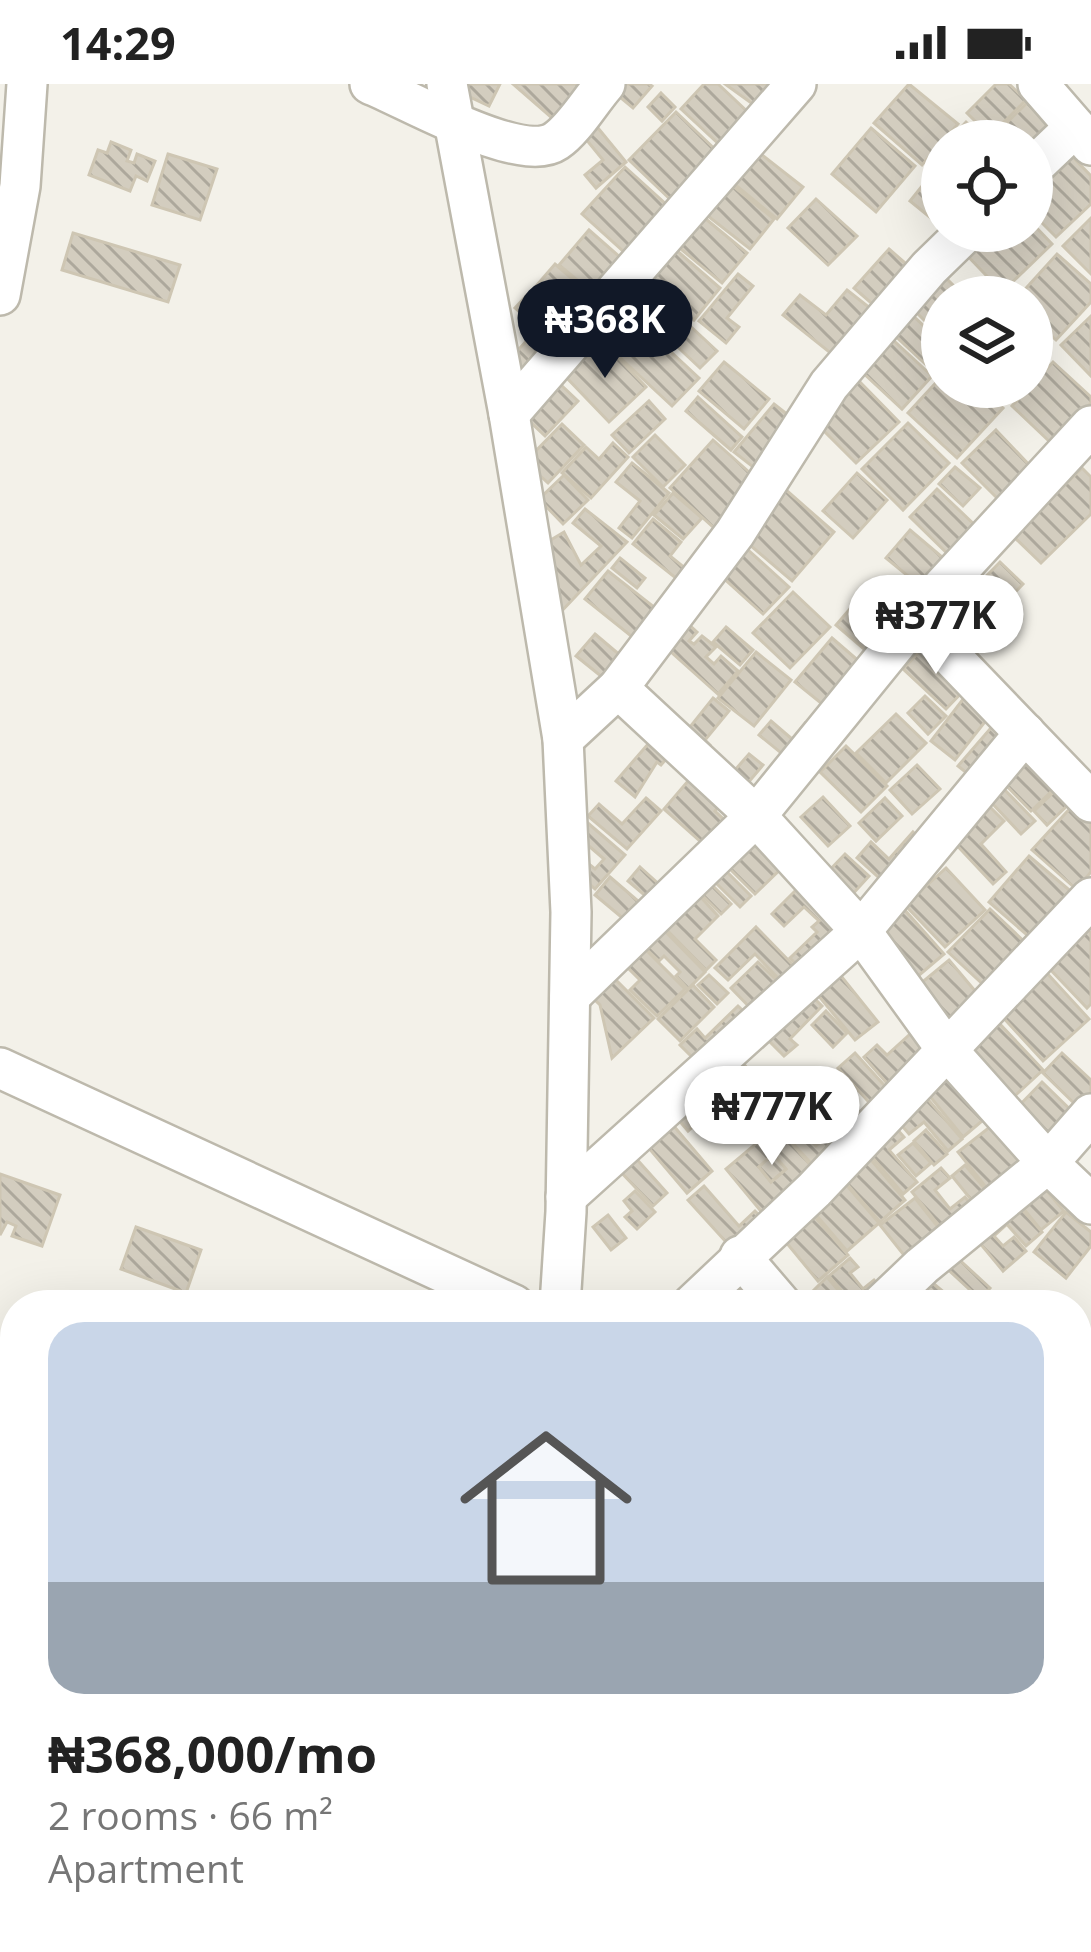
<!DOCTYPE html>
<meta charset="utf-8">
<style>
body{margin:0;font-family:"Open Sans",sans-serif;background:#f2f2f2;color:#222;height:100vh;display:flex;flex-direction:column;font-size:45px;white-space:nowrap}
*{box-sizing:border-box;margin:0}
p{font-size:39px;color:#767676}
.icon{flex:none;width:66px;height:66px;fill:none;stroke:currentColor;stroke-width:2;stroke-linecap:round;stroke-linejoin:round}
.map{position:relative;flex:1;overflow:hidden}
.drawer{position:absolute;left:0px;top:1206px;width:1092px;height:663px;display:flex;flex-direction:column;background:#fff;border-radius:48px 48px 0 0;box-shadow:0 12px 48px #0002}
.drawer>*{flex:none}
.tools{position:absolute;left:921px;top:36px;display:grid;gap:24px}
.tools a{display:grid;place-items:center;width:132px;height:132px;border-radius:50%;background:#fff;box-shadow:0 12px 48px #0002;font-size:60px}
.price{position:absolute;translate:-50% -102px;padding:0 27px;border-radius:42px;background:#fff;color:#222;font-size:39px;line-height:78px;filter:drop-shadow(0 3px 6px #0008)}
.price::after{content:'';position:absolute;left:50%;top:72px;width:36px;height:27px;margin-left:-18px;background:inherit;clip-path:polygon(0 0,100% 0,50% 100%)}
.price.active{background:#111827;color:#fff}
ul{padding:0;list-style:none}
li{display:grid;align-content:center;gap:24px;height:636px;padding:0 48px}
li span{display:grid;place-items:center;height:372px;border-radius:36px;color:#555}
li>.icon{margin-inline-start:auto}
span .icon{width:216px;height:216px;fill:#fffc;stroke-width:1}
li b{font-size:51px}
.status{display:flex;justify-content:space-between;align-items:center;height:84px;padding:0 60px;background:#fff;direction:ltr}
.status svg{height:33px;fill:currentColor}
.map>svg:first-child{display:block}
.building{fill:url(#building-back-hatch);stroke:#cec6b3;stroke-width:3;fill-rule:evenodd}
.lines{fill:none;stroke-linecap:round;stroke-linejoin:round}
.minor-casing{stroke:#bdb9ac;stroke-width:44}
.minor{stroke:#fff;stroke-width:39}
</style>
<div class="status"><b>14:29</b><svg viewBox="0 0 49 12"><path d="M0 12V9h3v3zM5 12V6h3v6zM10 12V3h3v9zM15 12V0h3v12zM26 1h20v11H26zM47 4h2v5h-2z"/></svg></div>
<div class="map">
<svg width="1091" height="1868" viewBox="0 0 1091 1868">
<defs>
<pattern id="building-back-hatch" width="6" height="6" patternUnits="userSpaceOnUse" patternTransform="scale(3)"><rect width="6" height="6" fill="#d3cdbf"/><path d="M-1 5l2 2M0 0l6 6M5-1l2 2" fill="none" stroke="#ada89c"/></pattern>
</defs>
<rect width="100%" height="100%" fill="#f3f1e9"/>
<g class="building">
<path d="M453,0h47l-11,22 -38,-18z"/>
<path d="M513,0h77l-31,40z"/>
<path d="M622,0h27l3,2 -19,22 -18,-15z"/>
<path d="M704,0h14l32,30 -29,32 -40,-37z"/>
<path d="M725,0h66l-23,31z"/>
<path d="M909,0l49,40 -36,41 -48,-42z"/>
<path d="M996,0h13l17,16 -36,36 -23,-23z"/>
<path d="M661,9l14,14 -13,14 -14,-14z"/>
<path d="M1029,17l27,28 -24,24v-12h-36l-4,-4z"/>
<path d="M676,28l46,44 -47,48 -46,-44z"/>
<path d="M966,38l20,19h-38z"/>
<path d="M598,44l28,34 -30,26 -11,-13 18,-15 -18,-22z"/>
<path d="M871,44l44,38 -39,46 -44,-38z"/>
<path d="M111,58l20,8 -4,11 7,2 3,-9 18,7 -8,20 -11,-5 -6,15 -41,-16 9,-25 9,3z"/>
<path d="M752,63l51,40 -26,32 -50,-41z"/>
<path d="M1065,65l26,27v28l-35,33 -24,-24v-32z"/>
<path d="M168,70l49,15 -17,51 -48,-15z"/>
<path d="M625,83l52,47 -43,47 -52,-47z"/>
<path d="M926,97l16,13v33l-32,-26z"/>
<path d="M728,98l46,37 -24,30 -46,-36z"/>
<path d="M816,115l41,37 -29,29 -40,-37z"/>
<path d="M701,131l46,38 -25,30 -46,-38z"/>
<path d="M1091,134v56l-28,-28z"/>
<path d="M1032,139l20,21 -50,48 -42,-44 18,-17h54z"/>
<path d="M589,146l40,35 -29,34 -41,-34z"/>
<path d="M73,149l107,32 -12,37 -106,-32z"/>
<path d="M675,165l45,39 -26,32 -46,-40z"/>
<path d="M889,165l23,20 -35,39 -23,-20z"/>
<path d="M1057,170l34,30v18l-35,38 -24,-22v-21h-14z"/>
<path d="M555,180l41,35 -25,29 -41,-35z"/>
<path d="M738,190l15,12 -26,32 12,9 -13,16 -27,-22z"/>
<path d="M943,191l22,22h-23v41l-31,-31z"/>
<path d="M647,202l70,65 -17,17 -69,-65z"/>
<path d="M847,206l28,22 -37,47 -55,-44 17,-20 26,20z"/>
<path d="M527,211l43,37 -54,65 -5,-39 27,-30 -23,-20z"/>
<path d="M627,227l72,67 -27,28 -71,-66z"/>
<path d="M909,228l33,31v25l-6,6 -46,-43z"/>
<path d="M1091,232v60l-30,-31z"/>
<path d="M892,255l40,37 -30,33 -41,-38z"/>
<path d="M601,256l45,47 -37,35 -45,-47z"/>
<path d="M724,278l45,37 -25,30 -45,-38z"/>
<path d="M1053,278l38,35v6l-39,41 -40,-38z"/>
<path d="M942,292v11h38l23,21 -46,50 -49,-45z"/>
<path d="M858,296l41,42 -43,41 -41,-41z"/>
<path d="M560,300l18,17 -33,35 -19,-18z"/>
<path d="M698,313l44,40 -11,13 -45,-39z"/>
<path d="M649,317l16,18 -36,34 -17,-18z"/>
<path d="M774,320l23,18 -40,48 -23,-18z"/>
<path d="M908,339l41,40 -46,47 -41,-41z"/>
<path d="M562,340l22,21 -36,38 -23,-21z"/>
<path d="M996,346l38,40 -33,32 -39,-39z"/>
<path d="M655,351l30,30 -22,22 -30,-30z"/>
<path d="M713,356l45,40 -44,48 -44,-40z"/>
<path d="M613,359l15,14 -37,41 -29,-25 24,-26 13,12z"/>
<path d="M632,379l37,30 -37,45 -13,-10 21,-27 -24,-19z"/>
<path d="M955,383l25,21 -17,18 -24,-22z"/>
<path d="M1082,384l9,9v37l-50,49 -28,-27z"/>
<path d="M857,389l30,27 -34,38 -30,-27z"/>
<path d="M564,391l24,25 -25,24 -24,-25z"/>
<path d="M937,405l42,40 -27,29 -42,-41z"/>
<path d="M786,406l48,42 -42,49 -49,-42z"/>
<path d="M673,409l29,25 -19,21 -29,-24z"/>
<path d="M585,425l42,33 -68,72 -15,-70 20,-12 17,33 20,-19 -28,-23z"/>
<path d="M653,435l28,23 -11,14 16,13 -9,10 -44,-35z"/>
<path d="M910,446l39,33 -24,27 -39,-32z"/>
<path d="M747,465l42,38 -26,27 -42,-38z"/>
<path d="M620,474l25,20 -8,10 -25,-20z"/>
<path d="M1000,478l23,22 -56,59 -24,-23z"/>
<path d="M608,487l51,40 -23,29 -51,-41z"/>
<path d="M874,497l36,32 -38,43 -36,-31z"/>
<path d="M793,508l37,35 -40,41 -37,-35z"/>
<path d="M684,536l13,12 -8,9 5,3 8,-8 14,11 -10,10 8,7 7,-8 17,15 -20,23 -56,-50z"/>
<path d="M726,543l27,23 -13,15 -27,-23z"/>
<path d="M595,550l26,22 -19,21 -26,-21z"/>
<path d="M832,554l36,31 -36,43 -37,-30z"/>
<path d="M926,561l43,40 -23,24 -43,-40z"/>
<path d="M756,568l35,28 -37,46 -36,-28z"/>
<path d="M970,606l25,19 -40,51 -24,-19z"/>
<path d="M925,612l21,20 -18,18 -20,-21z"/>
<path d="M713,614l16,13 -24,29 5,5 -11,14 -21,-17z"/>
<path d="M896,630l30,29 -40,40 -30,-30z"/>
<path d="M771,637l21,18 13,-16 10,8 -24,30 -32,-26z"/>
<path d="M996,638l15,13 -38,43 -15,-12z"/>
<path d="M655,652l18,15 -12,14 -4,-3 -22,35 -19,-16z"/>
<path d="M846,662l41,40 -26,26 -41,-40z"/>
<path d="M749,670l14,11 -21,25 -14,-12z"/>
<path d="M1029,671l29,30 -27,26 -29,-30z"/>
<path d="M917,681l23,24 -28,25 -22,-24z"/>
<path d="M695,689l24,33 -4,5 15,14 -21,24 -45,-40z"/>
<path d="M1002,703l33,34 -14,13 -32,-34z"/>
<path d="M1058,704l13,14 -24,23 -13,-14z"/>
<path d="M823,713l27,29 -22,20 -27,-29z"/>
<path d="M646,714l15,13 -34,38 -39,-33 11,-12 23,20z"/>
<path d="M885,714l17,18 -26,25 -17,-18z"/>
<path d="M1074,720l17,15v53l-15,17 -44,-39z"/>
<path d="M988,721l16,16 -23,23 25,28 -13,12 -42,-45z"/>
<path d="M582,734l43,37 -30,34 -19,-16 9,-12 10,8 9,-10 -21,-18z"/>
<path d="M913,748l13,12 -38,42 -31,-28 14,-16 18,17z"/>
<path d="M759,750l28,29 -32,31 -28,-28z"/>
<path d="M845,770l24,22 -19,21 -25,-22z"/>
<path d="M1029,772l45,38 -40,47 -45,-39z"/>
<path d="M640,783l21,19 -12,13 -21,-18z"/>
<path d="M723,784l28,28 -11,11 -28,-28z"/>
<path d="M946,784l39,42 -40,37 -40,-42z"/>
<path d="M610,793l35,30 -14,18 -36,-30z"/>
<path d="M708,797l23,23 -10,10 -23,-23z"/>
<path d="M805,797l44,44 -47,45 -12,-12 27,-26 -5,-5 7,-6 -15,-14 -20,19 -12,-12z"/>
<path d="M697,809l21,23 -23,23 21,21 -10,10 -43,-44z"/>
<path d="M903,824l41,46 -34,29 -41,-45z"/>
<path d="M990,825l41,39 -41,43 -42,-39z"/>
<path d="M661,843l44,45 -17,17 -12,-13 4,-4 -16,-16 -5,5 -17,-16z"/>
<path d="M756,843l37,38 -14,14 -24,-25 -27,26 -13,-12z"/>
<path d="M1087,845l4,4v71l-4,4 -40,-42z"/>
<path d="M644,864l41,41 -28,27 -27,-26 10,-10 -15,-15z"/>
<path d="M949,876l38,45 -35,29 -38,-45z"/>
<path d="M758,878l26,25 -28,27 -25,-26z"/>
<path d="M837,887l41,51 -23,18 -42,-51z"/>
<path d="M1045,887l44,48 -46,42 -44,-48z"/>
<path d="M709,891l19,18 -11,11 -19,-19z"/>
<path d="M614,894l40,40 -42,40 -12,-53 -7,-7z"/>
<path d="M693,901l21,22 -34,34 -22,-22z"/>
<path d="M810,910l12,12 -32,33 7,6 -13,11 -18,-18z"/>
<path d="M738,922l15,14 -49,49 -24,-24 17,-16 8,9z"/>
<path d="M826,927l21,22 -14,14 -21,-22z"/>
<path d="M999,939l44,47 -37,34 -44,-46z"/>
<path d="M920,941l20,22 -47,43 -29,-33 13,-12 10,10z"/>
<path d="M855,969l38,42 -17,15 -38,-42z"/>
<path d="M1062,969l29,27v24l-8,8 -40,-39z"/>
<path d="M742,978l41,49 -25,20 -41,-49z"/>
<path d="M960,984l35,42 -32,27 -35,-43z"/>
<path d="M834,990l21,24 -19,17 -22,-24z"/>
<path d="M1042,998l37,36 -32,33 -37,-36z"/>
<path d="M712,1000l13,13 -37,34 -12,-14z"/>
<path d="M925,1012l37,43 -14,12 -24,-29 -15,12 -12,-14z"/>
<path d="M790,1033l26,29 20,-18 14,15 -32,28 -40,-44z"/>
<path d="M1000,1035l35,43 -42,34 -35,-44z"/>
<path d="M672,1040l40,47 -25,22 -40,-47z"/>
<path d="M777,1042l40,47 -52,43 -39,-47zM773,1070l13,15 -15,13 -12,-15z"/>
<path d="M896,1044l8,9 -15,13 28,32 -14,12 -35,-42z"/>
<path d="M926,1046l21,24 -13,11 -20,-24z"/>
<path d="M913,1059l18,20 -15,13 -18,-21z"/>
<path d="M773,1070l13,15 -15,13 -12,-15z"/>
<path d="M633,1071l34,38 -14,13 -35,-37z"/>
<path d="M867,1071l38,45 -25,22 -39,-45z"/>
<path d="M965,1081l26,31 -14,11 -25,-31z"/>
<path d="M941,1084l9,10 -15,12 15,19 15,-12 9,11 -30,24 -32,-40z"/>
<path d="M0,1090l60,21 -18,51 -30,-10 4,-10 -9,-4 -7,13z"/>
<path d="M843,1097l36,42 -32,28 -36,-42z"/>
<path d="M1040,1099l24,28 -23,19 -23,-28z"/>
<path d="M704,1102l35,40 16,-15 13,13 -32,29 -48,-53z"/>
<path d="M635,1107l20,21 -18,17 -12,-12 7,-6 -8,-10z"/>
<path d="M915,1114l27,34 -35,27 -27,-34z"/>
<path d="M1014,1116l28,32 -16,14 -29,-33z"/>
<path d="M809,1126l39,45 -30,26 -38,-46z"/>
<path d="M1066,1128l25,20v14l-25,32 -32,-26z"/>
<path d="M608,1131l18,23 -15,12 -18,-23z"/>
<path d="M995,1131l10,11 -11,10 9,10 11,-9 12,14 -23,20 -30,-36z"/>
<path d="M136,1143l65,23 -15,43 -65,-24z"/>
<path d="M952,1169l38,35 -10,11 -38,-35z"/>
<path d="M850,1174l8,9 -8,6 13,16 11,-9 10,12 -20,13h-16l3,-3 -22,-26z"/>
<path d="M827,1193l11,13 -18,15h-21z"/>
<path d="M928,1195l18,15 -9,11h-31z"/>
<path d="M1077,1252l14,7v39l-14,-7z"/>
<path d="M1088,1376l3,1v63l-14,-7v-37z"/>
<path d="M1077,1440l6,2 -5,13 13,6v22l-14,-6z"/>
<path d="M1088,1484l3,1v36l-14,-6v-18l5,2z"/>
<path d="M1077,1667l14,9v23l-9,-4 -4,9 13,7v34l-14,-9z"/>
<path d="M104,1854h48l13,9 -4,5h-67z"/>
<path d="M171,1854h79l-9,14h-67l-8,-5z"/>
<path d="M346,1854h53l-7,14h-21z"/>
<path d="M408,1854h60l3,1 -6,13h-64z"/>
<path d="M481,1854h15l19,11 -2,3h-40z"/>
<path d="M527,1854h36l6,4 -7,10h-18z"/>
<path d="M653,1854h37l-7,14h-19l-2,-4 -10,4 -5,-3z"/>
<path d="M691,1854h21l15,8 -3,6h-40z"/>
<path d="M773,1854h55l-8,14h-22z"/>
<path d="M971,1854h37l-7,14 -18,-7 -4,7h-15z"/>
</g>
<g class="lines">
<g class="minor-casing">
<g id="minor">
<path d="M370,0c38,15 151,81 186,57 18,-12 34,-40 49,-57"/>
<path d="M447,0l62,330 54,325 8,173 -5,300 -6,93"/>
<path d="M1038,0l53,61"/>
<path d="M1032,84l43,-41"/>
<path d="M0,211l20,-109 7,-102"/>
<path d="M509,330l287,-330"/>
<path d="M915,535l176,183"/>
<path d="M618,604l138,128 105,115 86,119 101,113 43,41"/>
<path d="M563,655l55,-51 117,-155 94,-148 100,-117 38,-37"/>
<path d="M570,912l186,-180 182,-224 153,-166"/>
<path d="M0,984l514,237"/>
<path d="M566,1113l295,-266 164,-198"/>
<path d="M740,1172l42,49"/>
<path d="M692,1221l122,-115 277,-292"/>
<path d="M881,1221l41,-39 126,-103 43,-49"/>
<path d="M1077,1588l14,-26"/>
<path d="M1077,1823l14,11"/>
<path d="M589,1854l17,14"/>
<path d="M61,1868l10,-14"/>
<path d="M932,1868l7,-14"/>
</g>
</g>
<use href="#minor" class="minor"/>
</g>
</svg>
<div class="tools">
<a><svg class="icon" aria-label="locate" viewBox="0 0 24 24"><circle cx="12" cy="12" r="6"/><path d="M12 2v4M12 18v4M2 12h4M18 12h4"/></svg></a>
<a><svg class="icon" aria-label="layers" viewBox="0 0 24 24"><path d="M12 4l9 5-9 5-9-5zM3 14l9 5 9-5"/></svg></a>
</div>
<b class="price active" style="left:605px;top:297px">₦368K</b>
<b class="price" style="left:936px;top:593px">₦377K</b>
<b class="price" style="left:772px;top:1084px">₦777K</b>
<section class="drawer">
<ul>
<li><span style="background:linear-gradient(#c9d6e8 70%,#9aa5b1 0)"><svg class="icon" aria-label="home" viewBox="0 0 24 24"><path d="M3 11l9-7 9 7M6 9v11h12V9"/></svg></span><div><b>₦368,000/mo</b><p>2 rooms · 66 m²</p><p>Apartment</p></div></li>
</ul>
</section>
</div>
